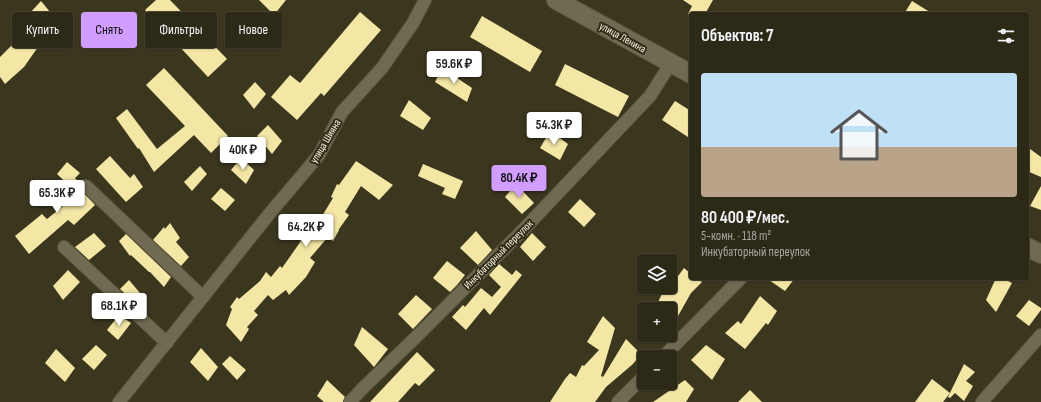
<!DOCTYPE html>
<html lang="ru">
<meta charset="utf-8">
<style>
body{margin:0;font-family:"Sofia Sans Condensed",sans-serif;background:#383524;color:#f1f3f6;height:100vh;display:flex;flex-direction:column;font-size:15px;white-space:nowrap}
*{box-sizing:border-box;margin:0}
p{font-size:13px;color:#a6a6a1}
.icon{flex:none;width:22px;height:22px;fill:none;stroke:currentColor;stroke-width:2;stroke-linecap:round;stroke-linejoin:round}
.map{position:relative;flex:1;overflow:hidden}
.side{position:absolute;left:689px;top:12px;width:340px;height:268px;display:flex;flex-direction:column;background:#2c2917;border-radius:4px;box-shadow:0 1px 3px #0004,0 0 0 1px #484536}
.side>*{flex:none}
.top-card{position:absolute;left:12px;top:12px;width:380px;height:36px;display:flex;gap:8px}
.controls{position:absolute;left:637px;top:254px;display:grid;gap:8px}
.controls a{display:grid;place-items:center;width:40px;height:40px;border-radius:4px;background:#2c2917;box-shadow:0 1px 3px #0004,0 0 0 1px #484536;font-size:20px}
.price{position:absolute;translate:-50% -34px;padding:0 9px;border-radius:4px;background:#fff;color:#222;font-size:13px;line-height:26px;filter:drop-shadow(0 1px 2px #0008)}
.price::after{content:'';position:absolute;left:50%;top:24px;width:12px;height:9px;margin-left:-6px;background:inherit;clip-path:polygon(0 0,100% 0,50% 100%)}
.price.on{background:#d19dfe;color:#111}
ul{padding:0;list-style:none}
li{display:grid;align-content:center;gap:8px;height:212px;padding:0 12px}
li span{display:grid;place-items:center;height:124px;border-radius:4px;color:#555}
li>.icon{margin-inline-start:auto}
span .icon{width:72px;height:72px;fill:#fffc;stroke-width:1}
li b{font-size:17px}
h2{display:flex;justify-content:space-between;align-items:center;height:48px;padding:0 12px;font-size:17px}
.chip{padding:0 14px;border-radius:4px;background:#2c2917;box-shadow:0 1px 3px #0004,0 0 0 1px #484536;font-size:14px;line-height:36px}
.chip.on{background:#d19dfe;color:#111}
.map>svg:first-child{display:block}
.building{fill:#f4e7a5}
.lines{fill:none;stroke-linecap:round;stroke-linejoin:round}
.street-casing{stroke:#59553f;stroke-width:14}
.secondary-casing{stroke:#59553f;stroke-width:20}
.street{stroke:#6f6a51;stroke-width:12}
.secondary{stroke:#6f6a51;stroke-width:18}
.labels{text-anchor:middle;stroke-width:4;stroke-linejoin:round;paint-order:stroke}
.street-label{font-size:11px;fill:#f4f2e3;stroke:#312c15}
</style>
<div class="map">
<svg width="1041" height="402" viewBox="0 0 1041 402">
<rect width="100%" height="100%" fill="#3b371f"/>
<g class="building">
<path d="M156,0h14l57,59 -19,18 -63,-67z"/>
<path d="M259,0h27l-12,15z"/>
<path d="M683,0h30l-8,14h-17l4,-8z"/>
<path d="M41,1l14,17 -22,24 5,5 -14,20 -19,17 -5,-7v-20l13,-13 -1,-2 24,-20 -7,-8z"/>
<path d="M912,1l21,13h-29z"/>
<path d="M360,12l21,18 -57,66 -3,-3 -24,27 -26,-23 19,-22 10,8z"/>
<path d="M482,16l60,35 -12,21 -60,-35z"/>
<path d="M565,64l64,32 -11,21 -63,-32z"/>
<path d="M164,68l64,68 -17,17 -17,-18 -40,37 -15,-24 -1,1 -22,-31 11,-9 30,40 28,-23 -39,-41z"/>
<path d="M442,68l30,20 -5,14 -32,-20z"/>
<path d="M255,82l11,12 -12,15 -11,-14z"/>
<path d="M409,100l22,18 -8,12 -23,-14z"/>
<path d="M675,101l16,10v28l-29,-19z"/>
<path d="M268,125l14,16 -10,13 -15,-18z"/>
<path d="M550,131l18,13 -8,16 -20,-12z"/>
<path d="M1030,149l11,8v20l-14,-6v-15z"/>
<path d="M110,156l20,22 4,-4 9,13 -17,15 -30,-33z"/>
<path d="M241,158l13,12 -8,14 -15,-14z"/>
<path d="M356,161l37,24 -14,15 -18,-14 -16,26 4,3 -10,14v1l-6,11 -5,-4 -18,21 5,4 -9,15 -17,18 -3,-5 -13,10 -5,-5 -14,16 4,4 -11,12 2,2 -8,13 -15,-17 6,-16 -2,-2 7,-10 2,2 21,-18 6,-9 5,5 9,-11 2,2 19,-27 -5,-4 6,-10 6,5 12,-17 2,1 11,-18 -2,-1 6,-13 2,1z"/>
<path d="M67,162l13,11 -5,5 4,5v5l16,17 -21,20 -6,-5 -39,34 -14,-18 27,-22 5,5 31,-25 -21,-20z"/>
<path d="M423,164l40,17 -8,18 -13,-5 3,-6 -27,-12z"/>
<path d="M200,166l7,8 -15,17 -8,-9z"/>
<path d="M516,184l18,19 -12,11 -17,-17z"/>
<path d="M1041,186v24l-11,-4z"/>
<path d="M221,188l14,12 -10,11 -14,-12z"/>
<path d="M580,199l16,15 -12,13 -16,-15z"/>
<path d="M170,223l10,15 -4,4 13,15 -8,9 -28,-26 11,-13 1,2z"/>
<path d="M476,231l16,19 -14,15 -18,-17z"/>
<path d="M94,233l12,13 -17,14 -14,-13z"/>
<path d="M532,233l14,14 -13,14 -13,-14z"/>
<path d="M126,234l45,43 -7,10 -14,-15h-1l-18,-17 -1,1 -11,-15z"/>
<path d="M447,261l18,14 -8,10 -7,7 -17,-14z"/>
<path d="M499,264l13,11 4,-5 6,5 -32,40 -6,-7 -18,22 -14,-13 11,-12 2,2 16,-19 11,9 9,-10 -12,-12z"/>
<path d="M684,268l7,6v4h6l5,4 -11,11 -13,23 -7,-7h-16l10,-22h5z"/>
<path d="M68,270l12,12 -17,18 -10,-14z"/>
<path d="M766,278h29l-10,13z"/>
<path d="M996,278h6l10,5 -16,29 -10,-12z"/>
<path d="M129,280l11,13 -8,7 -12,-11z"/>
<path d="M416,295l16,14 -19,20 -15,-15z"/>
<path d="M760,296l17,15 -9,14 -2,-2 -21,26 -20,-16 13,-12 3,3z"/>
<path d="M1029,300l12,8v2l-12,16 -13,-10z"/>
<path d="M119,315l12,8 -13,17 -11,-10z"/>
<path d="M603,316l12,12 -14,48 2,1 23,-38 15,15 -8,10 -27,23 -11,15h-45l15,-23 5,-6 6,4 6,-12 2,1 15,-16 -12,-8z"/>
<path d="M362,327l26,22 -14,18 -20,-22z"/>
<path d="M96,345l11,10 -13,15 -12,-11z"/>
<path d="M706,345l19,14 -13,21 -21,-20z"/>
<path d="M201,348l17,19 -10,14 -18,-19z"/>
<path d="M56,349l19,19 -10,14 -20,-19z"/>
<path d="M417,352l18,18 -16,16 -4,-3 -17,19h-28z"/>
<path d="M230,356l16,14 -9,10 -15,-16z"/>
<path d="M964,364l11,8 -9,9 7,5 -9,15 -9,-8 -5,5 -2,-1z"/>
<path d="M932,379l18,14 -7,9h-28z"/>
<path d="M327,380l18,17 -2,5h-19l-7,-6z"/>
<path d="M685,380l9,9 -8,13h-33z"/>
<path d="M750,390l12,12h-24z"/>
</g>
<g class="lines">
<g class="street-casing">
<g id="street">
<path d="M86,186l117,111"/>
<path d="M64,247l103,96"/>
<path d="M663,357l78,-79"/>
<path d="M119,402l151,-189 49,-58 23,-43 40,-44 31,-45 12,-23"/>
<path d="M350,402l13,-14 52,-50 109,-109 126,-133 21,-33"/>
<path d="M618,402l26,-26"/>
<path d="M982,402l59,-67"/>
</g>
</g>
<g class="secondary-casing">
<g id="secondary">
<path d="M556,0l135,74"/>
<path d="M1027,247l14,7"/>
</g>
</g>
<use href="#street" class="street"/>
<use href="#secondary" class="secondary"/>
</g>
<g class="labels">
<g class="street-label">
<text transform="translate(623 37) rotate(29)" y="4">улица Ленина</text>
<text transform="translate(325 141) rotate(-59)" y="4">улица Шияна</text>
<text transform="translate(498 254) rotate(-45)" y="4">Инкубаторный переулок</text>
</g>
</g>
</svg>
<div class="controls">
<a><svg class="icon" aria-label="layers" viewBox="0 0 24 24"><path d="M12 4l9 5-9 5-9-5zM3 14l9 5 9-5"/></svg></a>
<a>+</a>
<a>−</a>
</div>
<b class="price" style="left:454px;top:85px">59.6K ₽</b>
<b class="price" style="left:554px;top:146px">54.3K ₽</b>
<b class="price" style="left:243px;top:171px">40K ₽</b>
<b class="price on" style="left:519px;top:199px">80.4K ₽</b>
<b class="price" style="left:57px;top:214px">65.3K ₽</b>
<b class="price" style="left:306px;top:248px">64.2K ₽</b>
<b class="price" style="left:119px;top:327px">68.1K ₽</b>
<div class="top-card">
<a class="chip">Купить</a>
<a class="chip on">Снять</a>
<a class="chip">Фильтры</a>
<a class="chip">Новое</a>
</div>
<section class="side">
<h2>Объектов: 7<svg class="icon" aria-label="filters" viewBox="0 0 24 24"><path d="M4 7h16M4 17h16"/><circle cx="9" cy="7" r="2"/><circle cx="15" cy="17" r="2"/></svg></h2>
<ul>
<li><span style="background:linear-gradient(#bfe0f5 60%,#b9a48a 0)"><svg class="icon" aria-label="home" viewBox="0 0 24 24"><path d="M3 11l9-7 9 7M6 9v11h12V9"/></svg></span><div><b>80 400 ₽/мес.</b><p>5-комн. · 118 m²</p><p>Инкубаторный переулок</p></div></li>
</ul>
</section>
</div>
